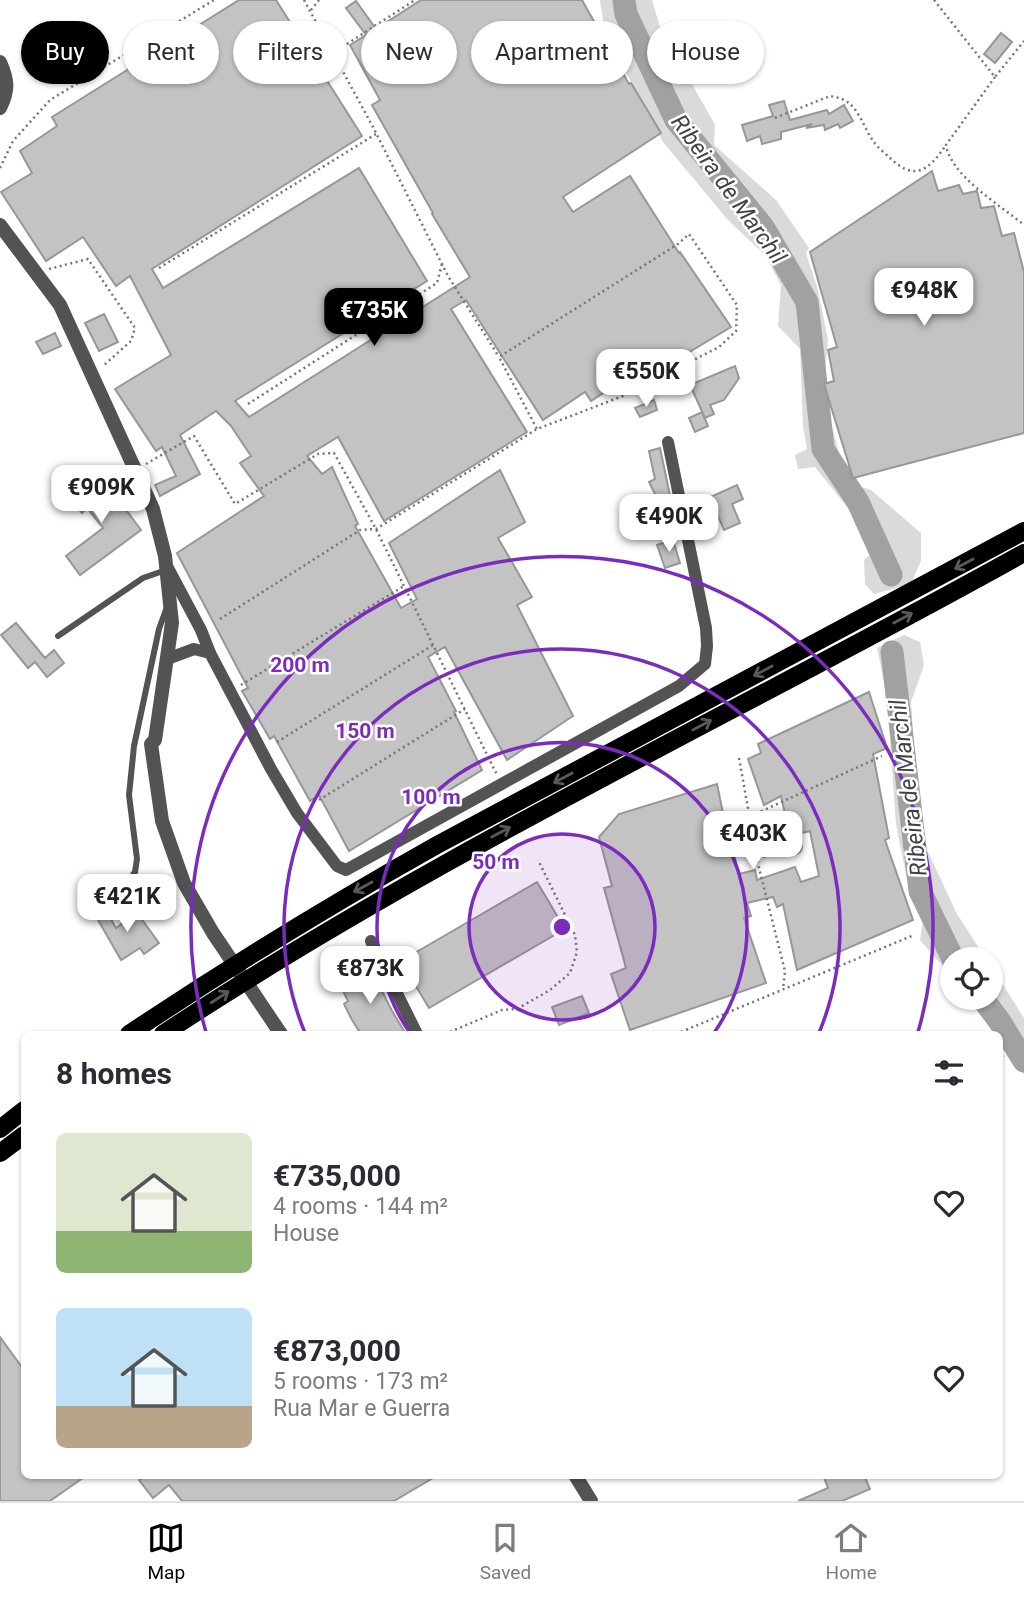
<!DOCTYPE html>
<meta charset="utf-8">
<style>
body{margin:0;font-family:Roboto,sans-serif;background:#f7f7f7;color:#2b2b33;height:100vh;display:flex;flex-direction:column;font-size:26px;white-space:nowrap}
*{box-sizing:border-box;margin:0}
p{font-size:23px;color:#7c7c81}
.icon{flex:none;width:38px;height:38px;fill:none;stroke:currentColor;stroke-width:2;stroke-linecap:round;stroke-linejoin:round}
.map{position:relative;flex:1;overflow:hidden}
.drawer{position:absolute;left:21px;top:1031px;width:982px;height:448px;display:flex;flex-direction:column;background:#fff;border-radius:10px;box-shadow:0 2px 5px #0004}
.drawer>*{flex:none}
.guide{position:absolute;left:21px;top:21px;width:984px;height:63px;display:flex;gap:14px}
.fabs{position:absolute;left:940px;top:947px;display:grid;gap:14px}
.fabs a{display:grid;place-items:center;width:63px;height:63px;border-radius:50%;background:#fff;box-shadow:0 2px 5px #0004;font-size:35px}
.price{position:absolute;translate:-50% -60px;padding:0 16px;border-radius:14px;background:#fff;color:#222;font-size:23px;line-height:46px;filter:drop-shadow(0 2px 4px #0008)}
.price::after{content:'';position:absolute;left:50%;top:42px;width:21px;height:16px;margin-left:-10px;background:inherit;clip-path:polygon(0 0,100% 0,50% 100%)}
.price.current{background:#000;color:#fff}
ul{padding:0;list-style:none}
li{display:flex;align-items:center;gap:21px;height:175px;padding:0 35px}
li span{display:grid;place-items:center;flex:none;width:196px;height:140px;border-radius:10px;color:#555}
li>.icon{margin-inline-start:auto}
span .icon{width:84px;height:84px;fill:#fffc;stroke-width:1}
li b{font-size:30px}
h2{display:flex;justify-content:space-between;align-items:center;height:84px;padding:0 35px;font-size:30px}
.tag{padding:0 24px;border-radius:32px;background:#fff;box-shadow:0 2px 5px #0004;font-size:24px;line-height:63px}
.tag.current{background:#000;color:#fff}
.tabs{display:flex;justify-content:space-around;align-items:center;height:98px;border-top:2px solid #e1e1e2;background:#fff;font-size:19px;color:#7c7c81}
.tabs a{display:grid;justify-items:center;gap:4px}
.tabs .current{color:#000}
.map>svg:first-child{display:block}
.green{fill:#dadada}
.water{fill:#a1a1a1}
.lines{fill:none;stroke-linecap:round;stroke-linejoin:round}
.river{stroke:#a1a1a1;stroke-width:23}
.building{fill:#c3c3c3;stroke:#979797;stroke-width:2}
.path{stroke:#757575;stroke-width:2.5;stroke-dasharray:2 3.5;stroke-linecap:butt}
.service{stroke:#535353;stroke-width:6}
.minor{stroke:#535353;stroke-width:12}
.tertiary{stroke:#535353;stroke-width:14}
.primary{stroke:#000;stroke-width:18}
.oneway{stroke:#595959}
.ring{fill:none;stroke:#7b2cbf;stroke-width:3.5}
.labels{text-anchor:middle;stroke-width:5;stroke-linejoin:round;paint-order:stroke}
.water-label{font-size:23px;font-style:italic;fill:#424242;stroke:#fff}
.centre{fill:#7b2cbf;stroke:#fff;stroke-width:3.5}
.ring-label{font-size:21px;text-anchor:middle;font-weight:bold;fill:#7b2cbf;stroke:#fff;stroke-width:5;stroke-linejoin:round;paint-order:stroke}
</style>
<div class="map">
<svg width="1024" height="1501" viewBox="0 0 1024 1501">
<rect width="100%" height="100%" fill="#fff"/>
<g class="green">
<path d="M600,0h52l8,27 55,98 -1,20 62,55 33,48 -3,5 12,37 10,50 -5,52 19,72 10,20 19,6 50,43v28l-10,23 -37,10 -9,-10 -1,-24 9,-9 -13,-28 -45,-56 -17,2 -3,-14 12,-6 -4,-22 -3,-78 -22,-23 3,-41 -16,-30 -37,-35 -65,-78 -58,-109z"/>
<path d="M904,635l16,7 4,23 -13,37 10,135 36,77 29,45h-34v18l-32,-37 4,-26 -18,-39 -10,-51 -9,-127 -10,-49z"/>
<path d="M991,966l33,52v57l-25,-37v-4h-3l-27,-36h21z"/>
</g>
<circle class="water" cx="795" cy="847" r="8"/>
<g class="lines">
<g class="river">
<path d="M624,0l2,14 50,106 87,107 44,75 16,147 35,53 33,73"/>
<path d="M892,652l28,239 33,68"/>
<path d="M982,998l18,24 24,39"/>
</g>
</g>
<g class="building">
<path d="M239,0h37l86,136 -210,133 11,19 196,-120 68,113 -192,120 14,16 221,-140 -38,-63 1,-1 -61,-108 8,-5 -30,-55 16,-10 -20,-27 10,-7 20,28 45,-29h161l47,84 2,-1 30,50 -98,64 10,15 57,-36 49,77 1,-1 51,75 -93,56 -6,-9 -41,27 -6,-9 -42,28 -77,-120 -15,9 76,123 -143,89 -46,-84 -31,19 15,18 10,-7 26,57 -3,2 46,82 16,-9 -28,-56 111,-73 25,52 -27,16 34,59 -15,8 56,111 -66,44 -62,-113 -17,10 28,54 -2,1 28,58 -133,81 -30,-56 -9,6 -36,-65 -4,3 -28,-48 6,-3 -71,-135 87,-57 -24,-33 11,-7 -20,-30 -15,-15 -36,24 20,39 -40,22 -5,-11 21,-9 -14,-29 -6,4 -41,-62 56,-34 -41,-79 -14,10 -33,-49 -37,24 -45,-69 31,-19 -12,-22 37,-25 -5,-9z"/>
<path d="M1001,33l11,9 -17,21 -11,-9z"/>
<path d="M784,101l6,19 37,-10 2,4 15,-9 9,16 -13,7 -2,-4 -13,6 -1,-5 -18,3 6,-4 -31,8v7l-19,5 -2,-8 -13,5 -5,-16 31,-9 -4,-11z"/>
<path d="M932,171l6,20 21,-6 4,9 14,-3 4,17 13,-2 8,30 12,-3 10,39v161l-171,45 -29,-94 10,-3 -6,-31 9,-3 -27,-95z"/>
<path d="M104,314l14,28 -19,9 -14,-28z"/>
<path d="M55,333l6,13 -18,8 -7,-12z"/>
<path d="M735,366l4,12 -15,22 -14,5 4,9 -9,4 -15,-33z"/>
<path d="M654,400l3,10 -17,7 -5,-9z"/>
<path d="M702,412l6,14 -13,6 -6,-14z"/>
<path d="M660,448l12,57 -10,3 -13,-26 6,-3 -6,-28z"/>
<path d="M103,479l38,51 -61,45 -14,-19 37,-28 -16,-20 -5,5 -17,-21 12,-10 9,11z"/>
<path d="M737,485l6,14 -11,5 8,19 -16,7 -8,-19 -4,2 -6,-14z"/>
<path d="M673,540l7,23 -15,5 -8,-23z"/>
<path d="M16,623l29,35 9,-8 10,13 -17,14 -12,-15 -7,6 -27,-33z"/>
<path d="M869,692l18,56 -14,6 16,84 -4,2 28,80 -116,50 -14,-66 -6,3 -4,-10 -26,6 4,13 -7,2 22,65 -136,47 -19,-56 15,-6 -22,-80 8,-2 -13,-49 20,-23 98,-30 7,34 13,-3 7,30 -12,2 7,27 16,-4 2,10 38,-13 6,15 18,-6 -9,-45 -20,5 -9,-40 -17,9 -16,-46 13,-6 -3,-9z"/>
<path d="M777,835l5,15 -18,7 -5,-15z"/>
<path d="M537,882l28,47 -136,79 -28,-47z"/>
<path d="M103,905l13,23 21,-15 22,30 -15,11 -4,-6 -19,12 -28,-49z"/>
<path d="M370,967l22,44 14,23h-45l-9,-14 -8,-16 4,-3 -7,-14 11,-5 -2,-5z"/>
<path d="M582,996l7,17 -30,12 -7,-18z"/>
<path d="M0,1337l24,33v105h63l-37,26h-50z"/>
<path d="M147,1475h291l-44,26h-212l-13,-16 -16,13 -14,-18z"/>
<path d="M823,1475h41l6,14 -28,12h-44l30,-13z"/>
</g>
<g class="lines">
<g class="path">
<path d="M304,0l69,127 75,149 51,81"/>
<path d="M934,0l61,77 29,-36"/>
<path d="M311,10l8,-10"/>
<path d="M333,53l82,-53"/>
<path d="M995,77l-49,68c5,31 54,60 78,80"/>
<path d="M775,118l55,-22c5,1 11,2 16,5 14,9 18,28 28,41 4,6 11,11 16,16 25,24 39,12 56,-13"/>
<path d="M0,168l13,-27 37,-41 164,-100"/>
<path d="M159,268l217,-134"/>
<path d="M49,269l39,-10 47,69 -4,13 -28,25"/>
<path d="M248,404l189,-121 5,-19"/>
<path d="M146,464l48,-28 41,68 83,-50 16,-1 42,76 121,246"/>
<path d="M220,619l140,-89 16,-1 161,-100 86,-33 96,-49 17,-16 1,-26 -48,-71 -11,10 -179,113 38,72"/>
<path d="M241,685l163,-99"/>
<path d="M277,742l156,-97"/>
<path d="M739,758l19,106 27,107 -2,18"/>
<path d="M319,800l146,-91"/>
<path d="M751,816l131,-60"/>
<path d="M445,1034l57,-24 15,-1 33,-19 20,-17 7,-21 -2,-17 -37,-75"/>
<path d="M676,1034l238,-99"/>
<path d="M999,1059l5,-3"/>
</g>
<g class="service">
<path d="M58,636l85,-58 23,-8"/>
<path d="M111,905l24,-33 2,-13 -8,-64 5,-49 25,-117 8,-22"/>
</g>
<g class="minor">
<path d="M167,566l34,64 9,23"/>
<path d="M167,659l27,-10 16,4 61,116 26,44 40,53 9,4 333,-184 26,-22 2,-18 -1,-18 -38,-186"/>
<path d="M371,941l46,93"/>
</g>
<g class="tertiary">
<path d="M0,62c8,18 9,28 0,46"/>
<path d="M0,225l60,80 93,204 12,47 7,67 -17,117 -4,4 11,77 22,62 29,50 68,101"/>
<path d="M575,1475l16,26"/>
</g>
<g class="primary">
<path d="M129,1034c100,-67 203,-130 308,-189l587,-314"/>
<path d="M163,1034c275,-182 574,-321 861,-481"/>
<path d="M0,1129l24,-19"/>
<path d="M0,1153l24,-18"/>
</g>
</g>
<defs><path id="oneway-shaft" d="M-6 0H5M1.5-3L5.5 0L1.5 3" fill="none" stroke-width="1.6" stroke-linecap="round" stroke-linejoin="round" transform="scale(1.75)"/></defs>
<g class="oneway">
<use href="#oneway-shaft" transform="translate(964 564) rotate(152)"/>
<use href="#oneway-shaft" transform="translate(903 618) rotate(-28)"/>
<use href="#oneway-shaft" transform="translate(763 671) rotate(152)"/>
<use href="#oneway-shaft" transform="translate(702 725) rotate(-28)"/>
<use href="#oneway-shaft" transform="translate(563 778) rotate(152)"/>
<use href="#oneway-shaft" transform="translate(501 832) rotate(-28)"/>
<use href="#oneway-shaft" transform="translate(363 887) rotate(151)"/>
<use href="#oneway-shaft" transform="translate(220 997) rotate(-33)"/>
</g>
<circle cx="562" cy="927" r="93" fill="#7b2cbf" fill-opacity=".12"/>
<g class="ring">
<circle cx="562" cy="927" r="93"/>
<path d="M410 1033A185 185 0 1 1 714 1033"/>
<path d="M305 1033A278 278 0 1 1 819 1033"/>
<path d="M206 1032A371 371 0 1 1 918 1032"/>
</g>
<g class="labels">
<g class="water-label">
<text transform="translate(729 189) rotate(54)" y="8">Ribeira de Marchil</text>
<text transform="translate(908 788) rotate(-97)" y="8">Ribeira de Marchil</text>
</g>
</g>
<circle cx="562" cy="927" r="10" class="centre"/>
<g class="ring-label">
<text x="300" y="672">200 m</text>
<text x="365" y="738">150 m</text>
<text x="431" y="804">100 m</text>
<text x="496" y="869">50 m</text>
</g>
</svg>
<div class="fabs">
<a><svg class="icon" aria-label="locate" viewBox="0 0 24 24"><circle cx="12" cy="12" r="6"/><path d="M12 2v4M12 18v4M2 12h4M18 12h4"/></svg></a>
</div>
<b class="price" style="left:924px;top:328px">€948K</b>
<b class="price current" style="left:374px;top:348px">€735K</b>
<b class="price" style="left:646px;top:409px">€550K</b>
<b class="price" style="left:101px;top:525px">€909K</b>
<b class="price" style="left:669px;top:554px">€490K</b>
<b class="price" style="left:753px;top:871px">€403K</b>
<b class="price" style="left:127px;top:934px">€421K</b>
<b class="price" style="left:370px;top:1006px">€873K</b>
<div class="guide">
<a class="tag current">Buy</a>
<a class="tag">Rent</a>
<a class="tag">Filters</a>
<a class="tag">New</a>
<a class="tag">Apartment</a>
<a class="tag">House</a>
</div>
<section class="drawer">
<h2>8 homes<svg class="icon" aria-label="filters" viewBox="0 0 24 24"><path d="M4 7h16M4 17h16"/><circle cx="9" cy="7" r="2"/><circle cx="15" cy="17" r="2"/></svg></h2>
<ul>
<li><span style="background:linear-gradient(#dfe7d0 70%,#8fb573 0)"><svg class="icon" aria-label="home" viewBox="0 0 24 24"><path d="M3 11l9-7 9 7M6 9v11h12V9"/></svg></span><div><b>€735,000</b><p>4 rooms · 144 m²</p><p>House</p></div><svg class="icon" aria-label="heart" viewBox="0 0 24 24"><path d="M12 20l-8-8c-3-5 5-10 8-4 3-6 11-1 8 4z"/></svg></li>
<li><span style="background:linear-gradient(#bfe0f5 70%,#b9a48a 0)"><svg class="icon" aria-label="home" viewBox="0 0 24 24"><path d="M3 11l9-7 9 7M6 9v11h12V9"/></svg></span><div><b>€873,000</b><p>5 rooms · 173 m²</p><p>Rua Mar e Guerra</p></div><svg class="icon" aria-label="heart" viewBox="0 0 24 24"><path d="M12 20l-8-8c-3-5 5-10 8-4 3-6 11-1 8 4z"/></svg></li>
</ul>
</section>
</div>
<nav class="tabs">
<a class="current"><svg class="icon" aria-label="map" viewBox="0 0 24 24"><path d="M3 6l6-2 6 2 6-2v14l-6 2-6-2-6 2zM9 4v14M15 6v14"/></svg>Map</a>
<a><svg class="icon" aria-label="saved" viewBox="0 0 24 24"><path d="M7 4h10v16l-5-4-5 4z"/></svg>Saved</a>
<a><svg class="icon" aria-label="home" viewBox="0 0 24 24"><path d="M3 11l9-7 9 7M6 9v11h12V9"/></svg>Home</a>
</nav>
